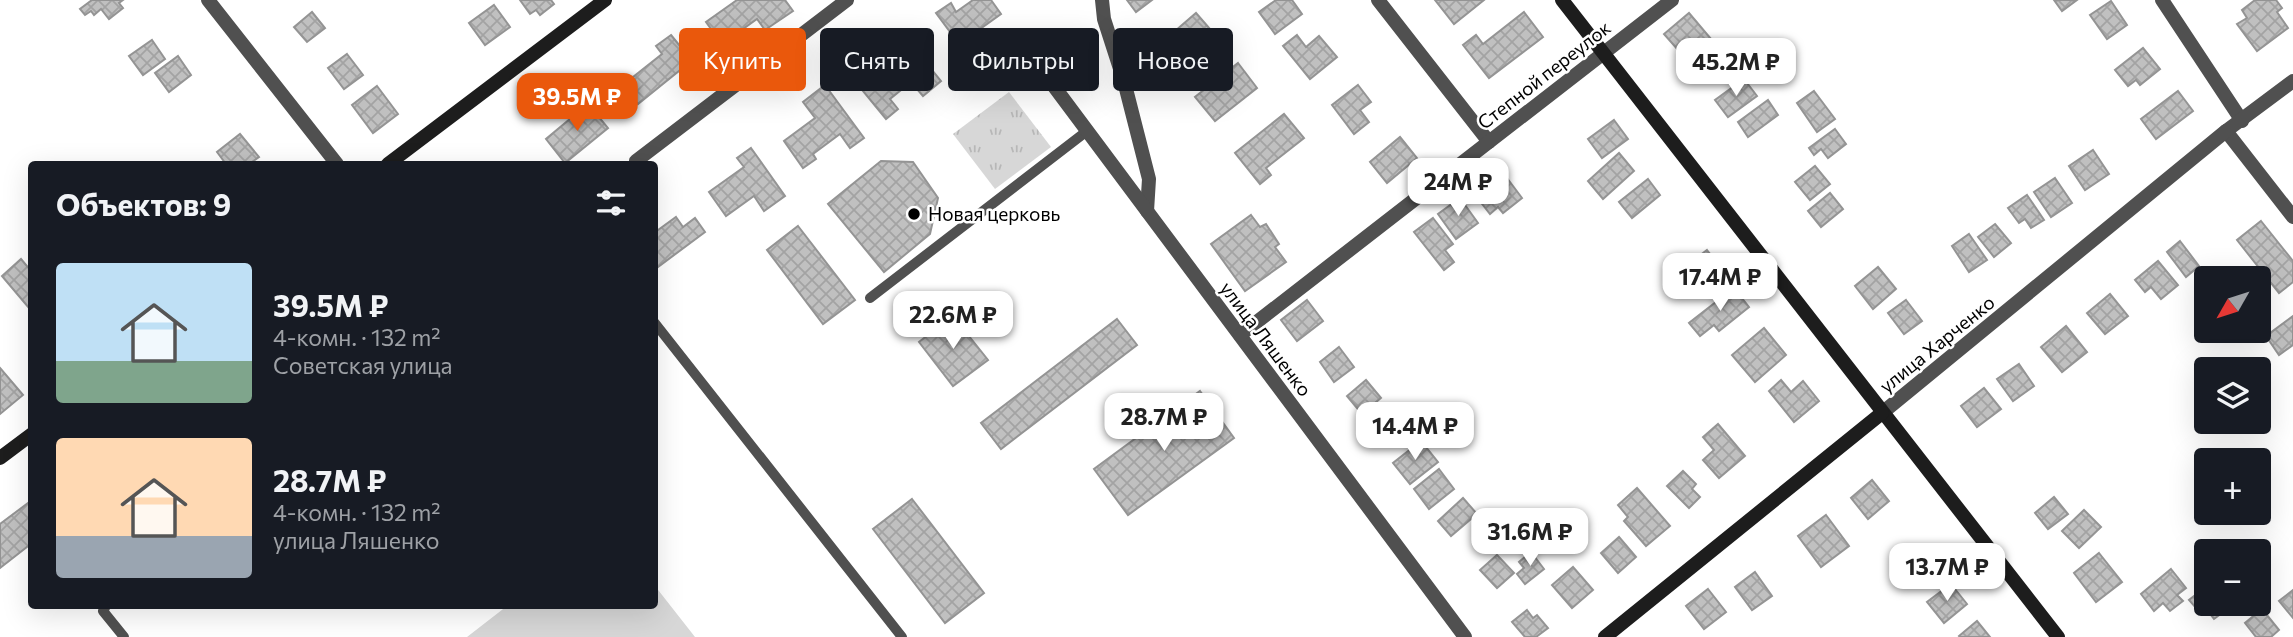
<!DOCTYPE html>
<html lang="ru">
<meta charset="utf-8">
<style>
body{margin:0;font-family:Commissioner,sans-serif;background:#20242c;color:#f1f3f6;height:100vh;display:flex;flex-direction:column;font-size:26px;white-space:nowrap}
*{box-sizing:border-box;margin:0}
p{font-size:23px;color:#9ea1a6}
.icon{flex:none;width:38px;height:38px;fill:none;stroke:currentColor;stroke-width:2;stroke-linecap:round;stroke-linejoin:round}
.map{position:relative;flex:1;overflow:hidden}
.drawer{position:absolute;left:28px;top:161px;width:630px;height:448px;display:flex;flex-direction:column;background:#171b24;border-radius:7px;box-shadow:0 7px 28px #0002}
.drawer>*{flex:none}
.top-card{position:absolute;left:679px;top:28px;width:665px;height:63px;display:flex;gap:14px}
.needle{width:46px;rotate:231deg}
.tools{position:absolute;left:2194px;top:266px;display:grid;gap:14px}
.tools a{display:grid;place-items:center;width:77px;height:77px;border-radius:7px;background:#171b24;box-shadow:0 7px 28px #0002;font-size:35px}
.price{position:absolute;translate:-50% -60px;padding:0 16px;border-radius:14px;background:#fff;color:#222;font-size:23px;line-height:46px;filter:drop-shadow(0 2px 4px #0008)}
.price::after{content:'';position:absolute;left:50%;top:42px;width:21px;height:16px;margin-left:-10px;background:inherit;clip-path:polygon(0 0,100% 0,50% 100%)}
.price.selected{background:#ea580c;color:#fff}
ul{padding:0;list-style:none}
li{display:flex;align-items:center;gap:21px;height:175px;padding:0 28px}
li span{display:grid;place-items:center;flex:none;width:196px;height:140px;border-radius:7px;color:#555}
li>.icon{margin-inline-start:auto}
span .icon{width:84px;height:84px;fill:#fffc;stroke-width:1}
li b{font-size:30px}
h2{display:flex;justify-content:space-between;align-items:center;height:84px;padding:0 28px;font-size:30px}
.tag{padding:0 24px;border-radius:7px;background:#171b24;box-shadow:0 7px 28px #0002;font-size:24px;line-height:63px}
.tag.selected{background:#ea580c;color:#fff}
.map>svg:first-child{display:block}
.grass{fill:url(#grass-tufts)}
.pitch{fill:#d7d7d7}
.building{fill:url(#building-cross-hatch);stroke:#949494;stroke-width:2}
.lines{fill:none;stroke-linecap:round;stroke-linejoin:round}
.lane{stroke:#505050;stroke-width:10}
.street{stroke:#505050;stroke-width:14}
.secondary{stroke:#1d1d1d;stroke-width:14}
.poi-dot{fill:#000;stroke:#fff;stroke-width:2.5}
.labels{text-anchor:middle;stroke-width:5;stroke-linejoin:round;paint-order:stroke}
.street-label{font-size:19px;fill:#000;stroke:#fff}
.poi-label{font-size:19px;fill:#000;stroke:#fff;text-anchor:start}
</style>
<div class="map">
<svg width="2293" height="637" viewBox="0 0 2293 637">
<defs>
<pattern id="grass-tufts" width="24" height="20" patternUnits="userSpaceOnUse" patternTransform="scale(1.75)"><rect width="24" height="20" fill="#d7d7d7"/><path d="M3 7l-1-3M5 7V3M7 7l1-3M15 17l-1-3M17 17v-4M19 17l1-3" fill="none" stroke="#b7b7b7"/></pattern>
<pattern id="building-cross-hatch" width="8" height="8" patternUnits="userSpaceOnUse" patternTransform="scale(1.75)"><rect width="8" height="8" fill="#c0c0c0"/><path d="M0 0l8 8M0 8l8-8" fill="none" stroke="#a3a3a3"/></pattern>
</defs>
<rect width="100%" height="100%" fill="#fff"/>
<path class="grass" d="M1009,92l42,55 -56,42 -42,-55z"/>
<path class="pitch" d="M655,586l40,51h-228l40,-31h147z"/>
<g class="building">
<path d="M92,0h31l-4,3 4,5 -14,11 -8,-10 -7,6 -3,-4 -6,4 -5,-6z"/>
<path d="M520,0h31l3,4 -14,11 -4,-5 -6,4z"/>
<path d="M737,0h48l8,11 -28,19 -8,-11 -35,25 -16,-22z"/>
<path d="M973,0h18l10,14 -42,30 -23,-31 15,-10 5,9z"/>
<path d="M1127,0h25l-16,12z"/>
<path d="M1276,0h16l10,14 -27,20 -16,-22z"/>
<path d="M1435,0h49l-30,24z"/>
<path d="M2054,0h23l-15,11z"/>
<path d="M2255,0h21l6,8 -5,4 11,16 -31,23 -20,-27 10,-6 -5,-8z"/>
<path d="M2111,1l16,24 -20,14 -17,-24z"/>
<path d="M494,5l16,22 -25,18 -16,-22z"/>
<path d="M312,12l13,16 -18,14 -13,-15z"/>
<path d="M1524,12l19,25 -54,41 -26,-33 13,-10 7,9z"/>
<path d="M1196,13l20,23 -32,26 3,4 -19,16 -22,-26z"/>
<path d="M1689,13l22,26 -24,21 -23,-26z"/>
<path d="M671,35l25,31 -12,11 -5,-6 -41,33 -15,-19 39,-31 -6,-8z"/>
<path d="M1297,35l9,12 13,-11 18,21 -27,22 -27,-33z"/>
<path d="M152,40l13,19 -22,16 -14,-19z"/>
<path d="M910,43l31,38 -18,15 -12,-14 -21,17 8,10 -12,10 -28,-34z"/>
<path d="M2143,48l17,21 -20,16 -4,-5 -8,6 -13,-16z"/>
<path d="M347,54l16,21 -19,14 -16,-21z"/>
<path d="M178,56l13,19 -22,17 -14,-19z"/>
<path d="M1238,63l19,25 -42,33 -20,-24z"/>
<path d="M1744,79l13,17 -29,21 -13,-17z"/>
<path d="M825,85l39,53 -14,10 -10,-14 -27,20 3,5 -13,9 -19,-27 31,-23 -12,-16z"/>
<path d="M1358,85l13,17 -11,8 9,12 -15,12 -22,-29z"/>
<path d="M377,86l21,28 -25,19 -21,-28z"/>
<path d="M1814,91l21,28 -18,13 -20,-29z"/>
<path d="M2178,91l15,20 -37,28 -15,-20z"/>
<path d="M1768,100l10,15 -30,22 -10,-15z"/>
<path d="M588,104l20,24 -43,35 -19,-24z"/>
<path d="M1284,114l20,24 -38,30 5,7 -11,9 -25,-31z"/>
<path d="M1614,120l14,19 -26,19 -14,-19z"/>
<path d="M1835,129l11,15 -18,14 -7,-9 -7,6 -5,-7z"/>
<path d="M240,134l19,23 -10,7h-23l-9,-12z"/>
<path d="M1400,137l17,21 -30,25 -17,-21z"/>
<path d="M751,148l34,48 -21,15 -10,-15 -28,20 -17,-24 35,-25 -7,-9z"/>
<path d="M2093,150l16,24 -24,16 -16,-24z"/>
<path d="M1619,153l15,18 -31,28 -15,-18z"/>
<path d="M881,161l32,1 25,36 -8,36 -46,38 -56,-68z"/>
<path d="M1498,166l24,32 -19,15 -5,-6 -8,7 -21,-27z"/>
<path d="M1815,166l15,18 -20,16 -15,-18z"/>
<path d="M2055,178l17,25 -21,14 -17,-25z"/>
<path d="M1648,179l12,16 -28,23 -13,-16z"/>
<path d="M1830,193l13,16 -22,18 -13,-16z"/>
<path d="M2027,195l17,25 -13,8 -6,-9 -6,4 -11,-15z"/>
<path d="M1460,198l18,25 -22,16 -18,-25z"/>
<path d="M1251,215l9,12 6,-3 13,20 -4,3 11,15 -41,29 -34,-47z"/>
<path d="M676,217l7,10 12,-9 10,14 -51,38v-37z"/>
<path d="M1433,218l20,26 -8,6 9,12 -10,8 -30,-38z"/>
<path d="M2261,221l32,40v21l-14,11 -42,-53z"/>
<path d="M1995,224l16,19 -17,14 -16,-20z"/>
<path d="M798,226l57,74 -32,24 -56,-74z"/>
<path d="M1969,234l18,26 -18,12 -17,-26z"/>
<path d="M2180,241l19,25 -13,11 -19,-25z"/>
<path d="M1707,250l11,14 -12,9 4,5 -16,12 -14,-19z"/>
<path d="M21,259l11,13v33l-3,3 -27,-32z"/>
<path d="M2158,261l20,24 -17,14 -10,-12 -6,5 -10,-12z"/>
<path d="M1878,267l18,22 -23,20 -18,-23z"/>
<path d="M1734,288l15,19 -30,24 -5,-6 -14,11 -11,-13z"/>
<path d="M2110,294l18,22 -23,18 -18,-21z"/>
<path d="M1307,300l16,21 -26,20 -16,-21z"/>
<path d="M1906,300l16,21 -18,13 -16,-21z"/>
<path d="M953,316l35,44 -35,26 -34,-44z"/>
<path d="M2293,316v29l-14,10 -13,-19z"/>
<path d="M1117,319l20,26 -136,104 -20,-26z"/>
<path d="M2066,326l21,26 -25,20 -21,-25z"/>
<path d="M1764,328l22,27 -31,27 -23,-27z"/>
<path d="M1339,347l15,20 -20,15 -14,-20z"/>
<path d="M2019,364l15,22 -21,15 -16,-22z"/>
<path d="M0,368l23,27 -23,19z"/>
<path d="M1366,380l15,18 -19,16 -15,-18z"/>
<path d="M1781,380l10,12 12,-11 16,20 -25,21 -25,-31z"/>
<path d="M1984,388l17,21 -24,18 -16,-21z"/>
<path d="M1200,391l34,47 -106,77 -34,-46z"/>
<path d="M1718,424l27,32 -26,22 -16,-18 11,-10 -11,-13z"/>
<path d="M1421,441l17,21 -28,22 -17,-21z"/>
<path d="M1439,469l15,20 -25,20 -15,-20z"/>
<path d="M1683,471l13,13 -4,5 8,8 -11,11 -22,-22z"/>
<path d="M1872,480l17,21 -21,18 -17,-21z"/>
<path d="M1637,488l33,38 -24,20 -22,-25 4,-4 -10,-12z"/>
<path d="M2054,497l14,17 -20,15 -13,-16z"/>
<path d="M1463,498l14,16 -26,22 -13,-15z"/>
<path d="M912,499l72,94 -39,30 -72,-94z"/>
<path d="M32,500v43l-32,25v-44z"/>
<path d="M2084,510l17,17 -22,21 -17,-17z"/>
<path d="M1826,515l23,31 -28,21 -23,-31z"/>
<path d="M1619,537l17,20 -18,16 -17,-20z"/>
<path d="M1919,547l15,19 -19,16 -16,-19z"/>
<path d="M1531,552l13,17 -19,15 -8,-10 7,-6 -5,-6z"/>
<path d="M2099,553l23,29 -26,20 -22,-29z"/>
<path d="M1497,555l17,18 -17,15 -17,-18z"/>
<path d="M1573,567l20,23 -21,18 -20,-23z"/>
<path d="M2171,569l15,19 -9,7 6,6 -13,10 -7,-8 -9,8 -13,-17z"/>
<path d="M1755,572l17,24 -20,14 -17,-23z"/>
<path d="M1951,584l16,20 -23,19 -17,-21z"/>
<path d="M2207,586v18h18l4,4 -15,11 -12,-15 -6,4 -7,-8z"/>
<path d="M1708,589l18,23 -22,17 -18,-23z"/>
<path d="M2293,590v28l-14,-17z"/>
<path d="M2262,609l17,21 -8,7h-15l-11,-14z"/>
<path d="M1527,610l6,8 4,-3 11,13 -12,9h-11l-13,-15z"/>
<path d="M1977,621l13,16h-30l-1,-1z"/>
</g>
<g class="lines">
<g class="lane">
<path d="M870,298l217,-167"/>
<path d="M654,322l248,315"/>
<path d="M106,606l-3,5 21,26"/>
</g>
<g class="street">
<path d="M208,0l129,164"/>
<path d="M1102,0l2,19 20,62 25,98 -2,32"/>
<path d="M1378,0l111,142"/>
<path d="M2162,0l80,121"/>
<path d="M1050,81l415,556"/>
<path d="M2226,131l67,86"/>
<path d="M636,161l211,-161"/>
<path d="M1240,335l432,-335"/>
<path d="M1882,413l344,-282 67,-50"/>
</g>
<g class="secondary">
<path d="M1562,0l496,637"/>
<path d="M388,164l217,-164"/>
<path d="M0,458l32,-24"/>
<path d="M1605,637l277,-224"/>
</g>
</g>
<circle class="poi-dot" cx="914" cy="214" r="7"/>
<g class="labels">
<g class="street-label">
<text transform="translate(1544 75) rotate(-38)" y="7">Степной переулок</text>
<text transform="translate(1266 339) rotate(53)" y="7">улица Ляшенко</text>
<text transform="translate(1937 344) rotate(-39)" y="7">улица Харченко</text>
</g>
<g class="poi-label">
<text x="928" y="221">Новая церковь</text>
</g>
</g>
</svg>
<div class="tools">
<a><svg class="needle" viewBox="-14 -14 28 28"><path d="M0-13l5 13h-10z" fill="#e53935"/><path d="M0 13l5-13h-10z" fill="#9ea1a6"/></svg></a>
<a><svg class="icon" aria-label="layers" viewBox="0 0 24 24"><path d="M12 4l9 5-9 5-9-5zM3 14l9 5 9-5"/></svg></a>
<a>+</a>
<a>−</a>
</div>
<b class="price" style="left:1736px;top:98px">45.2M ₽</b>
<b class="price selected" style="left:577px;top:133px">39.5M ₽</b>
<b class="price" style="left:1458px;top:218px">24M ₽</b>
<b class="price" style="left:1720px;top:313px">17.4M ₽</b>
<b class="price" style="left:953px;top:351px">22.6M ₽</b>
<b class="price" style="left:1164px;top:453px">28.7M ₽</b>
<b class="price" style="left:1415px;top:462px">14.4M ₽</b>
<b class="price" style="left:1530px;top:568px">31.6M ₽</b>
<b class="price" style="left:1947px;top:603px">13.7M ₽</b>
<div class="top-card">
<a class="tag selected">Купить</a>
<a class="tag">Снять</a>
<a class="tag">Фильтры</a>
<a class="tag">Новое</a>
</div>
<section class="drawer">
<h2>Объектов: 9<svg class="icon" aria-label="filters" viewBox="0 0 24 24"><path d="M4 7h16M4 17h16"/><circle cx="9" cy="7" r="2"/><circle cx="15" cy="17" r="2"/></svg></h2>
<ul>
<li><span style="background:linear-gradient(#bfe0f5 70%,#7fa58c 0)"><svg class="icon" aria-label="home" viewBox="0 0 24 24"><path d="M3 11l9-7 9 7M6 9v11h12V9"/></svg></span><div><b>39.5M ₽</b><p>4-комн. · 132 m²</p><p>Советская улица</p></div></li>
<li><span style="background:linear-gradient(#ffd9b3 70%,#9aa5b1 0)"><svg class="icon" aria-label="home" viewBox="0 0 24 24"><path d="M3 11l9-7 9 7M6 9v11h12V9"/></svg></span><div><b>28.7M ₽</b><p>4-комн. · 132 m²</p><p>улица Ляшенко</p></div></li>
</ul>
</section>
</div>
